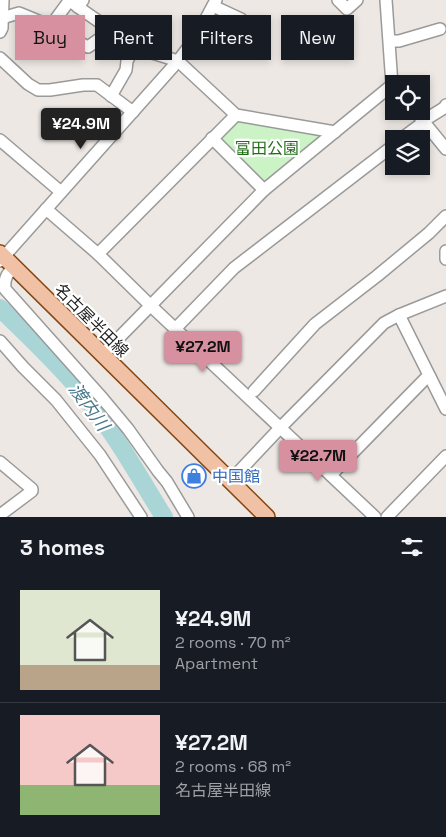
<!DOCTYPE html>
<meta charset="utf-8">
<style>
body{margin:0;font-family:"Space Grotesk","Noto Sans JP",sans-serif;background:#20242c;color:#f1f3f6;height:100vh;display:flex;flex-direction:column;font-size:19px;white-space:nowrap}
*{box-sizing:border-box;margin:0}
p{font-size:16px;color:#9ea1a6}
.icon{flex:none;width:28px;height:28px;fill:none;stroke:currentColor;stroke-width:2;stroke-linecap:round;stroke-linejoin:round}
.map{position:relative;height:517px;overflow:hidden}
.side{display:flex;flex-direction:column;background:#171b24;flex:1}
.side>*{flex:none}
.top-card{position:absolute;left:15px;top:15px;width:416px;height:45px;display:flex;gap:10px}
.buttons{position:absolute;left:385px;top:75px;display:grid;gap:10px}
.buttons a{display:grid;place-items:center;width:45px;height:45px;border-radius:0px;background:#171b24;box-shadow:0 2px 8px #0003;font-size:25px}
.price{position:absolute;translate:-50% -42px;padding:0 11px;border-radius:5px;background:#d690a0;color:#111;font-size:16px;line-height:32px;filter:drop-shadow(0 1px 2px #0008)}
.price::after{content:'';position:absolute;left:50%;top:30px;width:15px;height:11px;margin-left:-8px;background:inherit;clip-path:polygon(0 0,100% 0,50% 100%)}
.price.current{background:#222;color:#fff}
ul{padding:0;list-style:none}
li{display:flex;align-items:center;gap:15px;height:125px;padding:0 20px}
li+li{border-top:1px solid #363941}
li span{display:grid;place-items:center;flex:none;width:140px;height:100px;border-radius:0px;color:#555}
li>.icon{margin-inline-start:auto}
span .icon{width:60px;height:60px;fill:#fffc;stroke-width:1}
li b{font-size:21px}
h2{display:flex;justify-content:space-between;align-items:center;height:60px;padding:0 20px;font-size:21px}
.tag{padding:0 18px;border-radius:0px;background:#171b24;box-shadow:0 2px 8px #0003;font-size:18px;line-height:45px}
.tag.current{background:#d690a0;color:#111}
.map>svg:first-child{display:block}
.park{fill:#ccf3c6}
.lines{fill:none;stroke-linecap:round;stroke-linejoin:round}
.river{stroke:#aad5d6;stroke-width:18}
.minor-casing{stroke:#9a9a9a;stroke-width:14}
.major-casing{stroke:#864611;stroke-width:18}
.minor{stroke:#fff;stroke-width:11}
.major{stroke:#f1c1a6;stroke-width:15}
.labels{text-anchor:middle;stroke-width:4.5;stroke-linejoin:round;paint-order:stroke}
.park-label{font-size:16px;fill:#236f18;stroke:#fff}
.street-label{font-size:16px;fill:#1d1d1d;stroke:#fff}
.shop-label{font-size:16px;fill:#366cbe;stroke:#fff;text-anchor:start}
.water-label{font-size:18px;font-style:italic;fill:#4b7a8c;stroke:#fff}
</style>
<div class="map">
<svg width="446" height="517" viewBox="0 0 446 517">
<rect width="100%" height="100%" fill="#ede8e4"/>
<path class="park" d="M236,118l83,13 1,5 -2,4 -53,44 -47,-47z"/>
<g class="lines">
<path class="river" d="M0,308c28,28 57,54 82,85 32,38 56,82 82,124"/>
<g class="minor-casing">
<g id="minor">
<path d="M83,0l-5,7 30,21 1,4"/>
<path d="M338,0l9,9 10,-9"/>
<path d="M386,0l6,85 2,1"/>
<path d="M213,6l28,13 10,14"/>
<path d="M2,18l17,-5 22,9 47,25 21,-15 21,14 48,15 58,54 99,17"/>
<path d="M50,27l19,-26 4,2 5,4"/>
<path d="M0,32l2,-4 1,-28"/>
<path d="M390,41h9l41,-12"/>
<path d="M0,58l28,26 10,6h12l33,-5h14l36,27"/>
<path d="M111,96l15,-26 1,-9 7,-14"/>
<path d="M415,111l31,38"/>
<path d="M423,121l21,-13 2,-3"/>
<path d="M212,138l52,52"/>
<path d="M401,139l23,-17"/>
<path d="M0,140l61,52"/>
<path d="M46,209l52,45 53,52 224,211"/>
<path d="M446,251v8"/>
<path d="M98,254l138,-139"/>
<path d="M0,261l178,-200 18,-24 20,-37"/>
<path d="M14,267c-7,7 -10,11 -9,22l98,110 25,30 30,42 9,11 21,35"/>
<path d="M399,315l47,94"/>
<path d="M175,329l59,-61 160,-123"/>
<path d="M0,341l23,26 33,33 44,55 41,62"/>
<path d="M102,355l162,-165 128,-105"/>
<path d="M254,391l61,-67 62,-48 52,-43 17,-17"/>
<path d="M0,462l32,27v2l-32,24"/>
<path d="M331,475l94,-96 5,-2"/>
<path d="M230,481l50,-53 104,-105 15,-8 47,-19"/>
<path d="M387,517l59,-61"/>
</g>
</g>
<g class="major-casing">
<path id="major" d="M0,253l267,264"/>
</g>
<use href="#minor" class="minor"/>
<use href="#major" class="major"/>
</g>
<defs>
<g id="shop-ring" transform="scale(1.25)"><circle r="9.5" fill="#fff" stroke="#3f7fe0" stroke-width="1.5"/><path d="M-5-2.5h2.3a2.7 3.5 0 0 1 5.4 0H5L5.5 6h-11ZM-1.5-2.5h3a1.5 2.3 0 0 0-3 0Z" fill="#3f7fe0"/></g>
</defs>
<g fill-rule="evenodd">
<use href="#shop-ring" x="194" y="476"/>
</g>
<g class="labels">
<g class="park-label">
<text x="267" y="154">富田公園</text>
</g>
<g class="street-label">
<text transform="translate(92 320) rotate(45)" y="6">名古屋半田線</text>
</g>
<g class="shop-label">
<text x="212" y="482">中国館</text>
</g>
<g class="water-label">
<text transform="translate(89 407) rotate(54)" y="6">渡内川</text>
</g>
</g>
</svg>
<div class="buttons">
<a><svg class="icon" aria-label="locate" viewBox="0 0 24 24"><circle cx="12" cy="12" r="6"/><path d="M12 2v4M12 18v4M2 12h4M18 12h4"/></svg></a>
<a><svg class="icon" aria-label="layers" viewBox="0 0 24 24"><path d="M12 4l9 5-9 5-9-5zM3 14l9 5 9-5"/></svg></a>
</div>
<b class="price current" style="left:81px;top:150px">¥24.9M</b>
<b class="price" style="left:203px;top:373px">¥27.2M</b>
<b class="price" style="left:318px;top:482px">¥22.7M</b>
<div class="top-card">
<a class="tag current">Buy</a>
<a class="tag">Rent</a>
<a class="tag">Filters</a>
<a class="tag">New</a>
</div>
</div>
<section class="side">
<h2>3 homes<svg class="icon" aria-label="filters" viewBox="0 0 24 24"><path d="M4 7h16M4 17h16"/><circle cx="9" cy="7" r="2"/><circle cx="15" cy="17" r="2"/></svg></h2>
<ul>
<li><span style="background:linear-gradient(#dfe7d0 75%,#b9a48a 0)"><svg class="icon" aria-label="home" viewBox="0 0 24 24"><path d="M3 11l9-7 9 7M6 9v11h12V9"/></svg></span><div><b>¥24.9M</b><p>2 rooms · 70 m²</p><p>Apartment</p></div></li>
<li><span style="background:linear-gradient(#f6c9c9 70%,#8fb573 0)"><svg class="icon" aria-label="home" viewBox="0 0 24 24"><path d="M3 11l9-7 9 7M6 9v11h12V9"/></svg></span><div><b>¥27.2M</b><p>2 rooms · 68 m²</p><p>名古屋半田線</p></div></li>
</ul>
</section>
